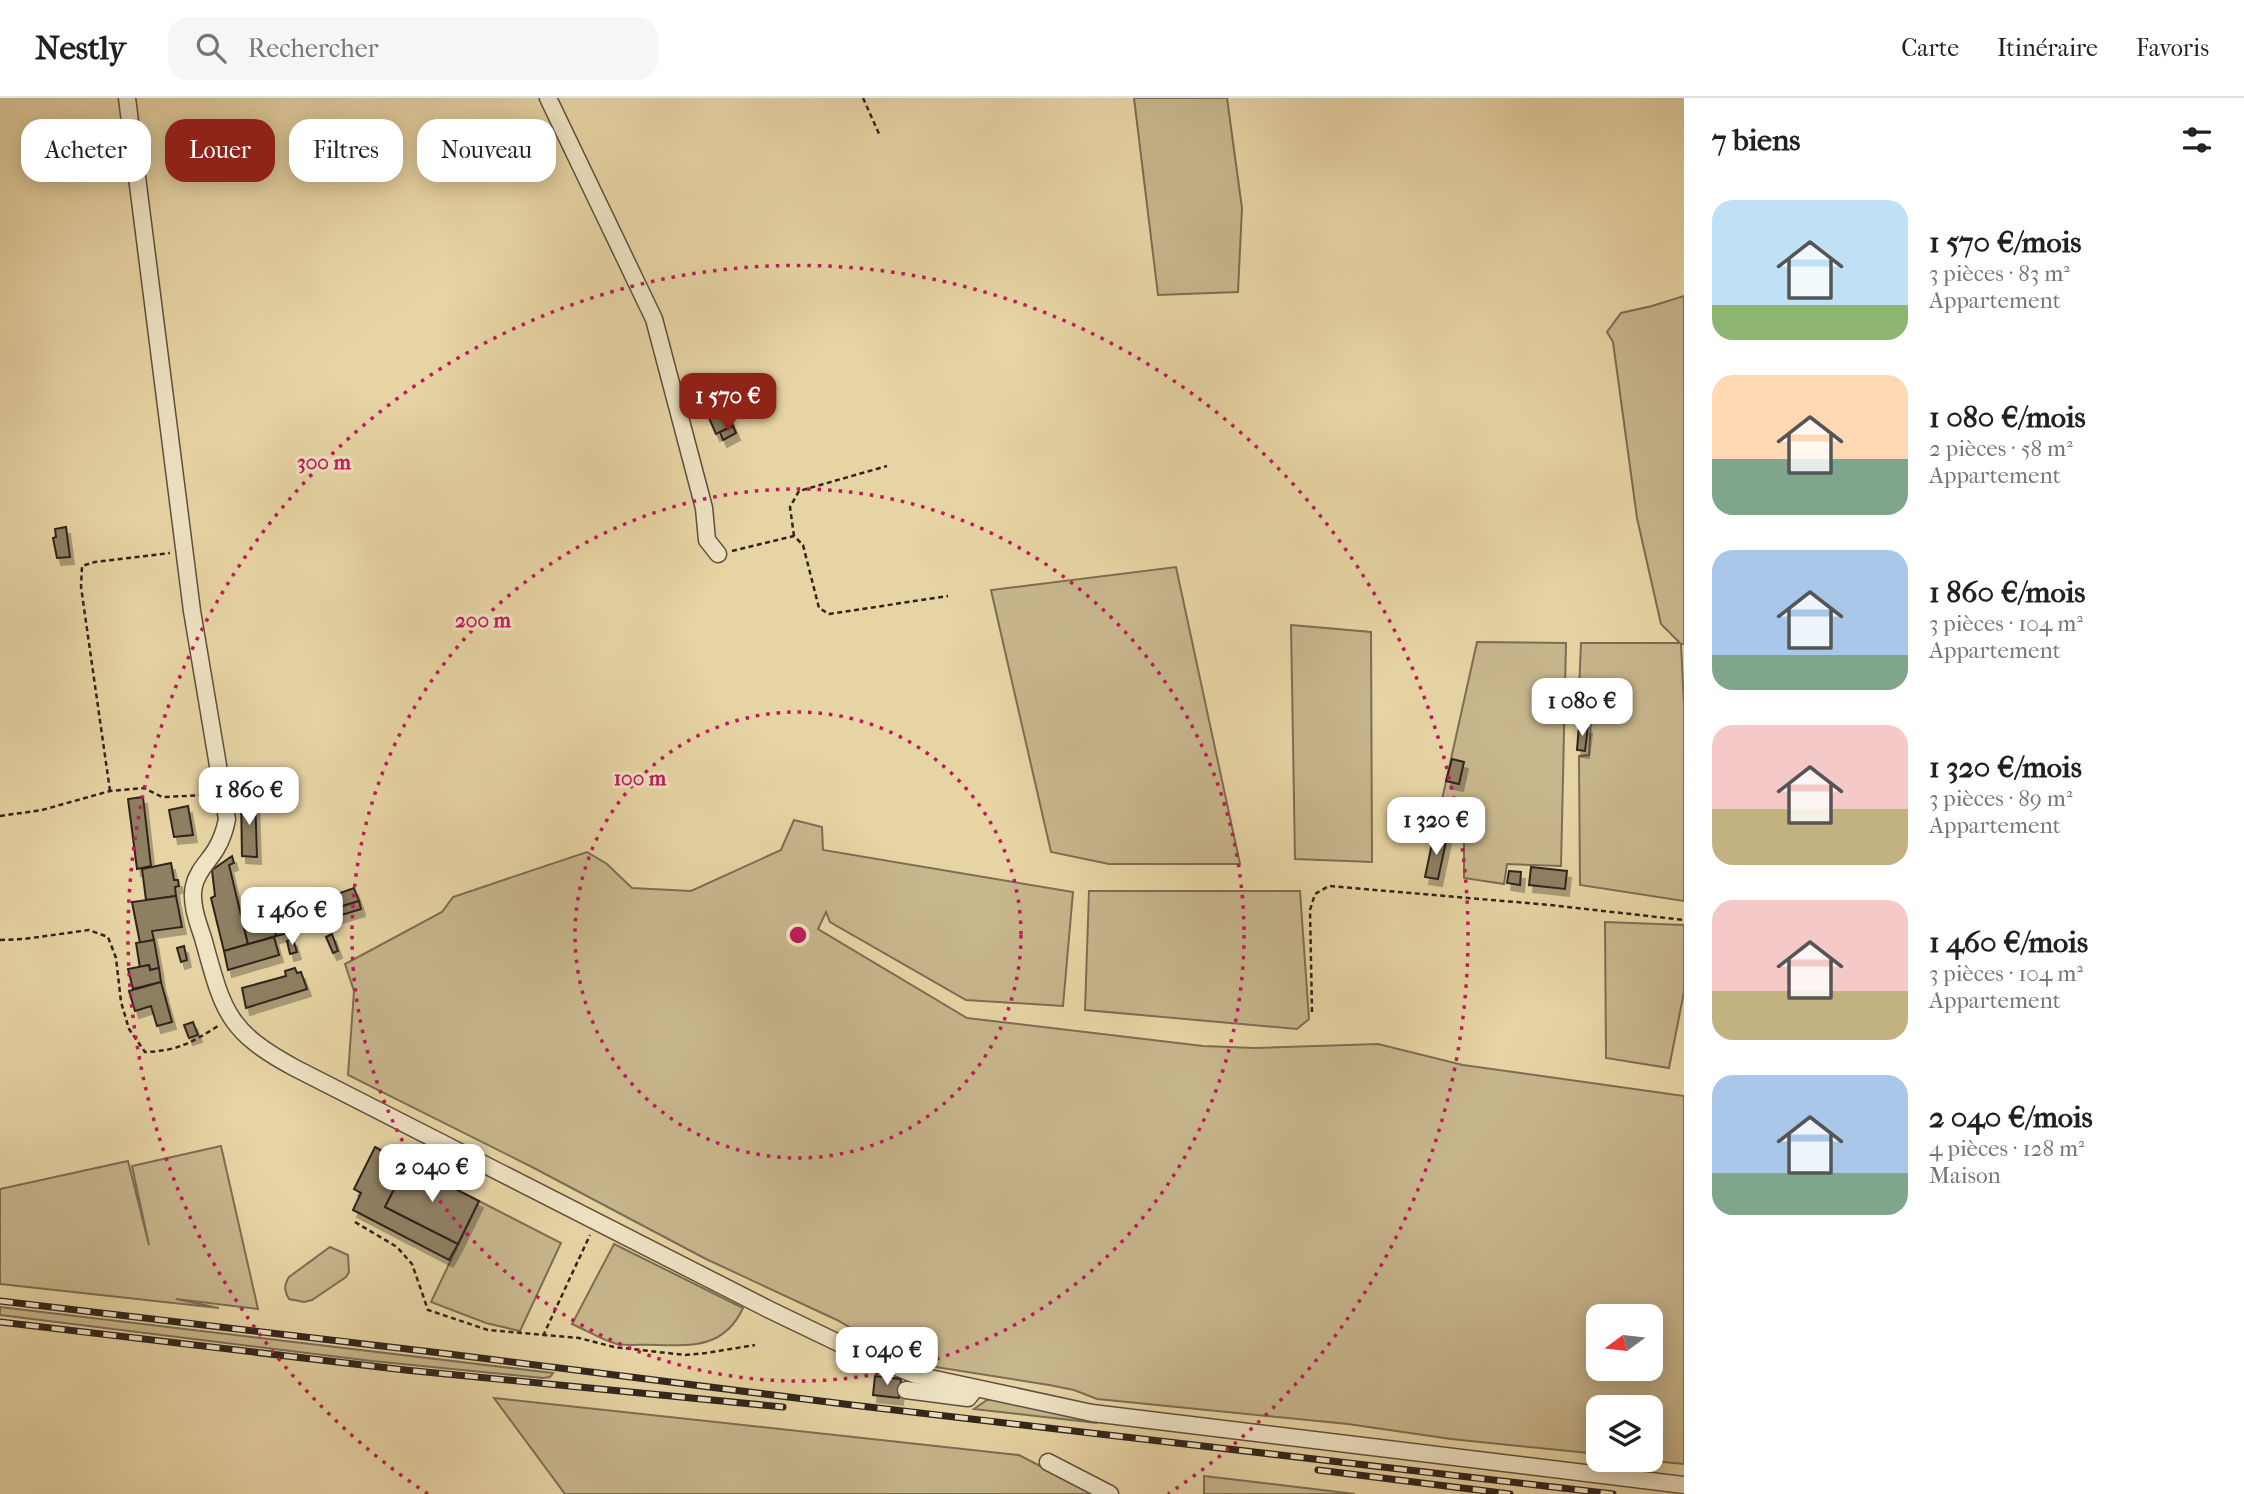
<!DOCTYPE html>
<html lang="fr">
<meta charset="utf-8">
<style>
body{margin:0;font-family:"IM FELL French Canon",serif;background:#f6f6f6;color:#202124;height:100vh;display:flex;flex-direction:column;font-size:26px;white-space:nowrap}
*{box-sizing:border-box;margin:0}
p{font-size:23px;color:#757577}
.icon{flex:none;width:38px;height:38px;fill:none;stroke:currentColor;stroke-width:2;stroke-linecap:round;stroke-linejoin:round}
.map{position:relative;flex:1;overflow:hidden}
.details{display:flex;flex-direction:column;background:#fff;width:560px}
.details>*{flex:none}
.banner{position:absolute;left:21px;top:21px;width:665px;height:63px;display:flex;gap:14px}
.needle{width:46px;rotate:255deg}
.fabs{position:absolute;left:1586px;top:1206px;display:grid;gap:14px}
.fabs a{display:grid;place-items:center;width:77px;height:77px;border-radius:14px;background:#fff;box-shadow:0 4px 18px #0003;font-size:35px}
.price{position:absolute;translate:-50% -60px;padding:0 16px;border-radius:14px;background:#fff;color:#222;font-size:23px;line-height:46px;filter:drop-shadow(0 2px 4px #0008)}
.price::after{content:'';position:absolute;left:50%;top:42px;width:21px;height:16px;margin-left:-10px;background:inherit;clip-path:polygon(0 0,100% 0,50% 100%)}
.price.active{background:#8f2418;color:#fff}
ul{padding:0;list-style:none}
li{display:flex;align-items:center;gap:21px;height:175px;padding:0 28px}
li span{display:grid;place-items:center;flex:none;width:196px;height:140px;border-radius:21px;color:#555}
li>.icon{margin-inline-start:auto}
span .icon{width:84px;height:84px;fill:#fffc;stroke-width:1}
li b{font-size:30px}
h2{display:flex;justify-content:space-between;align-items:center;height:84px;padding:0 28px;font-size:30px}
.pill{padding:0 24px;border-radius:21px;background:#fff;box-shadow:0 4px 18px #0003;font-size:24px;line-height:63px}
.pill.active{background:#8f2418;color:#fff}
header{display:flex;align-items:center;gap:42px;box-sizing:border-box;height:98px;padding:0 35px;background:#fff;border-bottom:2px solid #e0e0e0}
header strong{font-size:33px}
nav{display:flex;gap:38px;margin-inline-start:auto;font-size:24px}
.search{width:490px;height:63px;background:#f6f6f6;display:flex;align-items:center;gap:18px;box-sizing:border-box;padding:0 24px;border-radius:21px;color:#757577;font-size:26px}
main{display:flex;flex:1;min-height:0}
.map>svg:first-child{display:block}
.green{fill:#c8b68d;stroke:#7c6d54;stroke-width:2;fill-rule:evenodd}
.building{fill:#8f8063;stroke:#30241c;stroke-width:2;filter:url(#shadow)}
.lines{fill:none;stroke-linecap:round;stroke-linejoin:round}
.minor-casing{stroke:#5e503e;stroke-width:19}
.path{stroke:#30241c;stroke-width:2.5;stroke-dasharray:5 3.5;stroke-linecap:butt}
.minor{stroke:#efe3c4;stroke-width:16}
.rail-casing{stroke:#30241c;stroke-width:7}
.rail{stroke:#efe3c4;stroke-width:4.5;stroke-dasharray:13;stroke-linecap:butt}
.ring{fill:none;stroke:#c2185b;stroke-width:3.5;stroke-dasharray:3.5 7}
.centre{fill:#c2185b;stroke:#efe3c4;stroke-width:3.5}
.ring-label{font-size:21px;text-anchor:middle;font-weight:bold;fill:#c2185b;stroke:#efe3c4;stroke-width:6;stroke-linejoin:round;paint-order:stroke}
</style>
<header>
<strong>Nestly</strong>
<div class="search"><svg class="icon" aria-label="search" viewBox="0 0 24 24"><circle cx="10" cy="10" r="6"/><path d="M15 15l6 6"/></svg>Rechercher</div>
<nav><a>Carte</a><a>Itinéraire</a><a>Favoris</a></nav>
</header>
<main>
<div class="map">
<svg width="1684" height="1396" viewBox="0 0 1684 1396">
<defs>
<filter id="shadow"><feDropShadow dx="4" dy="7" stdDeviation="0" flood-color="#0004"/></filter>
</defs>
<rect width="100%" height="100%" fill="#e7d4a4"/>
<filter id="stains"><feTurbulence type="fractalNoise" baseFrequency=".00286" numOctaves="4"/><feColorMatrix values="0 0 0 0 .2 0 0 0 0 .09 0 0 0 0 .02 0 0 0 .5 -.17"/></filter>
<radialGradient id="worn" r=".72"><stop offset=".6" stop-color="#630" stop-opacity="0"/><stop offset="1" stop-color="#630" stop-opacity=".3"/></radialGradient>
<g class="green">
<path d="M1134,0h93l15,110 -4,84 -80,3z"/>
<path d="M1684,198v348h-3l3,61v196l-104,-16 -1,-129 10,-1 2,-36 -13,-3 3,-73h99l-19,-19 -24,-106 -24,-176 -6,-10 14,-19 31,-7z"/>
<path d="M1176,469l64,297h-131l-58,-12 -60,-262z"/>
<path d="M1291,527l80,7 1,230 -77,-3z"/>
<path d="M1477,544l89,1 -5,223 -54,-2 -3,20 -40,-6v-37l-29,-10z"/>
<path d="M794,722l28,7 1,23 250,42 -10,114 -97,-6 -136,-78 -4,-10 -8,17 149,89 236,28 52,2 123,-4 85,21 221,31v368l-41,-4h7v-53h-52v47l-147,-15 -103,-15 -251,-25 -23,-9 -25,-5 -126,-20 -26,-10 -60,-35 -131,-61 -174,-92 -184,-92 6,-84 -9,-27 97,-52 11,-15 134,-45 20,12 25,24 59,3 90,-41zM1598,1218h52v52h-52z"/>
<path d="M1089,793h211l9,128 -12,10 -212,-19z"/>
<path d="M1605,824l79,3v67l-15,76 -63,-10z"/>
<path d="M221,1048l37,163 -82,-10 43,9 -219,-24v-95l128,-28 21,84 -17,-79z"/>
<path d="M479,1103l82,42 -41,88 -34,-8 -55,-21z"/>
<path d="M614,1146l129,64c-18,39 -49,38 -87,37 -13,-1 -27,1 -39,-1 -15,-4 -31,-14 -45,-20z"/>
<path d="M330,1149l18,8 1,17 -3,5 -34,23 -8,2 -15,-3c-5,-9 -5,-14 0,-22z"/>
<path d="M0,1209l553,66 -3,4 -7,1 -171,-17 -372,-46z"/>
<path d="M494,1300l525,57 75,39h-529z"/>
<path d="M996,1301l44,7 57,17 -123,-14 13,-9z"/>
<path d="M1204,1378l151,18h-151z"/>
</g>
<g class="building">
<path d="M714,296l3,7 4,-2 12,27 -17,8 -15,-34z"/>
<path d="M733,328l3,7 -13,7 -3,-8z"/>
<path d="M66,429l4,30 -13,1 -4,-20 3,-1 -1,-8z"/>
<path d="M1579,628l9,1 -3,24 -8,-1z"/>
<path d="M1452,661l12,3 -5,22 -13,-3z"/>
<path d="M233,678h9l1,9h-9z"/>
<path d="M241,698h14l2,61 -15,-1z"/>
<path d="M143,699l8,69 -14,3 -9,-70z"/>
<path d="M188,708l5,29 -19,2 -5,-27z"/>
<path d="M1434,736l13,3 -9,42 -13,-2z"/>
<path d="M232,758l2,7 -5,2 19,79 -24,7 -13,-53 4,-2 -3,-26z"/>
<path d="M171,765l3,17h4l1,6 -4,1 1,9 -30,4 -4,-31z"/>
<path d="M1531,769l36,4 -2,18 -36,-4z"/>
<path d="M1509,773l12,1 -1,13 -13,-2z"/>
<path d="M354,790l5,13 -29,9 -4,-12z"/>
<path d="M176,798l6,31 -30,4 2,9 -14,3 -8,-41z"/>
<path d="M359,803l2,8 -29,9 -2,-8z"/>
<path d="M318,811l3,9 -11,3 -3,-9z"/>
<path d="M288,819l4,15 -16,4 -4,-15z"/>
<path d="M272,823l4,15 -28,8 -4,-17z"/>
<path d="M332,836l6,17 -5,2 -7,-16z"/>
<path d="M274,839l5,18 -51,15 -4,-19z"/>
<path d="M293,841l4,13 -7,2 -3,-13z"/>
<path d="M154,842l5,28 -9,2 -1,-5 -9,3 -4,-25z"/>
<path d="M184,848l3,14 -6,2 -4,-14z"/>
<path d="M149,867l1,5 9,-2 2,14 -28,7 -5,-20z"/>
<path d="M295,870l2,5 4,-1 6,17 -61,19 -4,-20 44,-12 -1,-5z"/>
<path d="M161,884l11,40 -15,4 -6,-20 -16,5 -6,-20z"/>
<path d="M193,924l5,13 -9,3 -5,-13z"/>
<path d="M375,1049l32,17 -22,43 73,37 -9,16 -96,-50 8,-17 -7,-4z"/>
<path d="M407,1066l72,37 -21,43 -73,-37z"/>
<path d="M875,1278l26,3 -2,19 -26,-3z"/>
</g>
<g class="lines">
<g class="minor-casing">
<g id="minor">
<path d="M127,0l65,513 35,208c-2,11 -5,20 -11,30 -7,12 -19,22 -22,37 -4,16 4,37 9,52 20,72 23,93 92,130l475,242 77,37 69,28 176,38 592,72"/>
<path d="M548,0l106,221 50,189 3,32 11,14"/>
<path d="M906,1292l62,8 7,-9"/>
<path d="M1048,1364l62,32"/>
</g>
</g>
<g class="path">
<path d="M863,0l17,38"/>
<path d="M794,438l-4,-29 9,-16 88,-25"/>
<path d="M732,453l62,-15 9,9 16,63 10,6 119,-18"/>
<path d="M110,693l-29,-204 1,-21 13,-4 75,-9"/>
<path d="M0,718l42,-6 68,-19 34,-3 18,9 45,-2"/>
<path d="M0,842l24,-1 65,-9 19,7 8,21 5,44 8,27 16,23c32,-1 46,-9 73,-26"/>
<path d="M1312,914l-2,-102 5,-16 14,-8 221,19 134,15"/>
<path d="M355,1124l42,25 15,17 16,46 60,20 91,8 35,9 71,8 21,-2 49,-8"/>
<path d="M543,1238l47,-101"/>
</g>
<use href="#minor" class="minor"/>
<g class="rail-casing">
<g id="rail">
<path d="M0,1203l441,52 411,52 761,89"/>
<path d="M0,1224l405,48 378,37"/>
<path d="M1318,1372l192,24"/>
</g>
</g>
<use href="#rail" class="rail"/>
</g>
<g class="ring">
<circle cx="798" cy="837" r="223"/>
<circle cx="798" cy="837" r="446"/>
<path d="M428 1396A670 670 0 1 1 1168 1396"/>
</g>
<circle cx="798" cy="837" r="10" class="centre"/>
<g class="ring-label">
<text x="324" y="371">300 m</text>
<text x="483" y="529">200 m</text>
<text x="640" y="687">100 m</text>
</g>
<rect width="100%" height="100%" filter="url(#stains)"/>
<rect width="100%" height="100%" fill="url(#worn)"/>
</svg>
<div class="fabs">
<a><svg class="needle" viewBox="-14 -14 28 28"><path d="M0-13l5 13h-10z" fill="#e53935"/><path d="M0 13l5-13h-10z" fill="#757577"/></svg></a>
<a><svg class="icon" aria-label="layers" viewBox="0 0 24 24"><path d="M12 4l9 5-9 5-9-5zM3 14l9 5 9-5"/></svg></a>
</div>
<b class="price active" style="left:728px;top:335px">1 570 €</b>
<b class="price" style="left:1582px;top:640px">1 080 €</b>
<b class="price" style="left:249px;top:729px">1 860 €</b>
<b class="price" style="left:1436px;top:759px">1 320 €</b>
<b class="price" style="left:292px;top:849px">1 460 €</b>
<b class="price" style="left:432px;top:1106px">2 040 €</b>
<b class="price" style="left:887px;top:1289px">1 040 €</b>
<div class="banner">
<a class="pill">Acheter</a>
<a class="pill active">Louer</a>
<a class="pill">Filtres</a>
<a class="pill">Nouveau</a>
</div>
</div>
<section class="details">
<h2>7 biens<svg class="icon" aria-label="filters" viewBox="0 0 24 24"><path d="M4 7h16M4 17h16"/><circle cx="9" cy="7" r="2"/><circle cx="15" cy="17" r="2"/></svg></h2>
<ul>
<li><span style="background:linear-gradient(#bfe0f5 75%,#8fb573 0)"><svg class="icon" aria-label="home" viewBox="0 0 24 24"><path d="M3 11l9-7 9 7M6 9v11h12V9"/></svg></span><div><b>1 570 €/mois</b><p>3 pièces · 83 m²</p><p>Appartement</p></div></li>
<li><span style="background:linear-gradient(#ffd9b3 60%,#7fa58c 0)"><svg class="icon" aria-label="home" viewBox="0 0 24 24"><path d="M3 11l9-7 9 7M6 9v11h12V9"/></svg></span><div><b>1 080 €/mois</b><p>2 pièces · 58 m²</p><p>Appartement</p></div></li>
<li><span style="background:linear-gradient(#a9c7e8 75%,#7fa58c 0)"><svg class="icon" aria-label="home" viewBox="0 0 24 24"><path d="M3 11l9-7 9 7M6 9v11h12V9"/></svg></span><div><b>1 860 €/mois</b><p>3 pièces · 104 m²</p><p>Appartement</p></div></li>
<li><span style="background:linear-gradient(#f6c9c9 60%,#c2b280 0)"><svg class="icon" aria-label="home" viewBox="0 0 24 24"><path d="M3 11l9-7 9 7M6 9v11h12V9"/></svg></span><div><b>1 320 €/mois</b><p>3 pièces · 89 m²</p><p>Appartement</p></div></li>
<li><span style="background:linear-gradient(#f6c9c9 65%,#c2b280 0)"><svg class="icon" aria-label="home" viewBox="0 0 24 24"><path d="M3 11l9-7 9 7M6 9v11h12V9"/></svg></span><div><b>1 460 €/mois</b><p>3 pièces · 104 m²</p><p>Appartement</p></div></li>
<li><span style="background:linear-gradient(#a9c7e8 70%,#7fa58c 0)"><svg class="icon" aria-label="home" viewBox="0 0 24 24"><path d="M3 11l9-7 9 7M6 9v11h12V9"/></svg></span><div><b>2 040 €/mois</b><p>4 pièces · 128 m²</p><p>Maison</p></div></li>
</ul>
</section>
</main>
